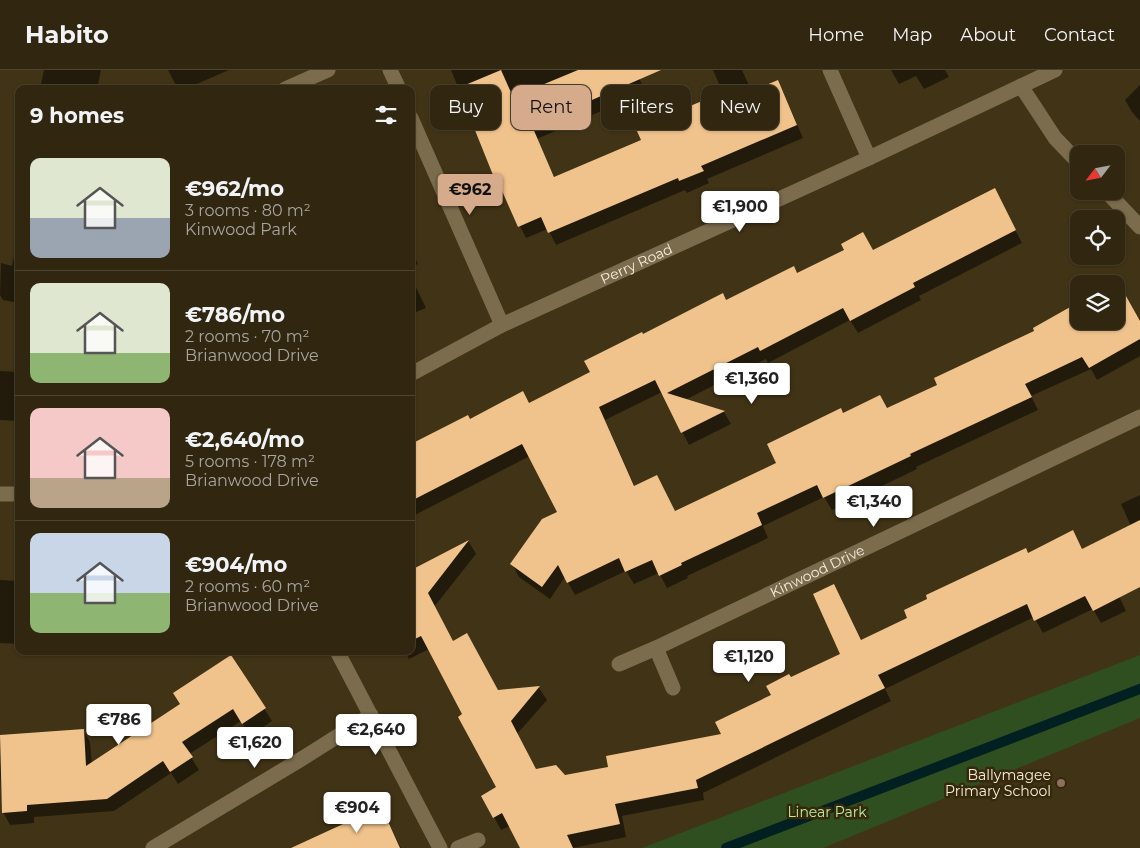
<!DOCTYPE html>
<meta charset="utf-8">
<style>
body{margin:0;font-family:Montserrat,sans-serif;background:#3d321e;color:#f1f3f6;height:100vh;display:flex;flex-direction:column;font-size:19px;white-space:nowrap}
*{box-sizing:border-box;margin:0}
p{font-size:16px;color:#a8a59f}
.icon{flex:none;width:28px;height:28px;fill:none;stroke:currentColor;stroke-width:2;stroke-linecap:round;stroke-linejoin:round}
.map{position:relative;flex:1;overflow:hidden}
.drawer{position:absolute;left:15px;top:15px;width:400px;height:570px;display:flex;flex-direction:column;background:#312610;border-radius:10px;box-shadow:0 1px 4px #0004,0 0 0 1px #4c4330}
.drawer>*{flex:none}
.guide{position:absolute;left:430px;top:15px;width:475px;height:45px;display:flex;gap:10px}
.needle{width:32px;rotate:238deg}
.tools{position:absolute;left:1070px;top:75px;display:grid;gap:10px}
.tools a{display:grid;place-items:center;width:55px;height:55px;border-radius:10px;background:#312610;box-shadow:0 1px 4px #0004,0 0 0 1px #4c4330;font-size:25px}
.price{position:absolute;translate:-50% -42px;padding:0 11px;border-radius:5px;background:#fff;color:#222;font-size:16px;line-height:32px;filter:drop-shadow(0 1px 2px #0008)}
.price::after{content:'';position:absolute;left:50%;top:30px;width:15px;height:11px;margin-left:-8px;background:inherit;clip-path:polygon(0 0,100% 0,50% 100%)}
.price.current{background:#d6ab8b;color:#111}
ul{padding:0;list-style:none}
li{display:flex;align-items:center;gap:15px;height:125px;padding:0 15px}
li+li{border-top:1px solid #4c4330}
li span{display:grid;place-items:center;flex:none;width:140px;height:100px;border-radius:10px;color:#555}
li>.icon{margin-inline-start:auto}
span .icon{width:60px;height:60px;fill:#fffc;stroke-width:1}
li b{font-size:21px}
h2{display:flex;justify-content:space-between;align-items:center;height:60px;padding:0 15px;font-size:21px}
.pill{padding:0 18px;border-radius:10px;background:#312610;box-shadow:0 1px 4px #0004,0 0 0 1px #4c4330;font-size:18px;line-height:45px}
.pill.current{background:#d6ab8b;color:#111}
header{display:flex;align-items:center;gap:30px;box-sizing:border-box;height:70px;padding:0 25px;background:#312610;border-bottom:1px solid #4c4330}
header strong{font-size:24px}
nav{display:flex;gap:28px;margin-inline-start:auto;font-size:18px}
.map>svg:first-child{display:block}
.green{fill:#2f4f20}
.shadow{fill:#0007}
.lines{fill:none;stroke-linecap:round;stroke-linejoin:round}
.stream{stroke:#021f22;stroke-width:10}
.building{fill:#f1c38c}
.street{stroke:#7b6c4d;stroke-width:15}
.education-dot{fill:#8d6e63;stroke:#36290b;stroke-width:2}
.labels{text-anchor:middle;stroke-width:5;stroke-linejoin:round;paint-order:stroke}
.street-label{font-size:14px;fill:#f5ecdb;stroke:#36290b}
.poi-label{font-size:14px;fill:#f5ecdb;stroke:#36290b;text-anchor:end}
.park-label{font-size:14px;fill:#b7eea0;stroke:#36290b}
</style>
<header>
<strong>Habito</strong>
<nav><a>Home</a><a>Map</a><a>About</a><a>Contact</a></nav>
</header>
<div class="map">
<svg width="1140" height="778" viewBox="0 0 1140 778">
<rect width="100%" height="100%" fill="#413316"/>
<path class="green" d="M1140,585v63l-317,130h-181z"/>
<g class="shadow">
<path d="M44,0h57l-4,19h-57z"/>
<path d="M168,0h61l-44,19h-7z"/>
<path d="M451,0h185l9,22 -108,47 18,39 88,-37 -5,-11 85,-37 -10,-23h29l10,22 26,-10 6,12 19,44 -96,41 2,4 -22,10 -2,-3 -129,55 -8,-16 -22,9 -32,-63z"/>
<path d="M891,0h54l4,7 -25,12 -8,-13 -17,8z"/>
<path d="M1140,15v36l-8,-9 -7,-12z"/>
<path d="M1001,132l21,41 -103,53 2,4 -63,33 -8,-13 -82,43 -2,-4 -81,41 39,12 7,12 -42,21 -27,-53 -57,28 30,67 40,26 103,-50 65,-48 44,-5 253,-87v33l-43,24 -6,-11 -60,27 7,14 -122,57 1,2 -85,41 -8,-13 -61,29 5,12 -81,38 1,2 -21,10 -8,-15 -25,11 -8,-13 -51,24 -10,-18 -15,22 -31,-22 -7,-13 47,-51 -29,-57 -119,61v-64l59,-33 59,-15 62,-33 51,-37 155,-61 76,-23z"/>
<path d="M19,163v70l-16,-3 -3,-5 1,-32 11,3z"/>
<path d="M411,180l7,14 -7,3z"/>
<path d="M411,207l15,31 -15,6z"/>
<path d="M0,301l19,1v49l-19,-1z"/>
<path d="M1140,425v91l-21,10 7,15 -25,12 -8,-14 -50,24 -9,-16 -149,72 6,12 -188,92 1,7 -82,16 4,21 -53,11h-51l-12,-22 -9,4 -7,-13 4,-29 -34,-73 -35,-66 -20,10 -4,-8h6v-80l58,-29 7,12 -42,53 19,35 45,50 41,-4 8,12 -30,34 19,36 28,7 46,-9 113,-33 68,-56 51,-25 -8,-69 28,56 47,-23 163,-87 11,19 48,-24 -10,-22z"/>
<path d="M0,510l19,1v63l-19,-1z"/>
<path d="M231,587l41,64 -22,15 -9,-15 -52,33 10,16 -21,14 -7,-11 -57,38 -80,6v6l-24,2 -7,-13 -3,-39v-37l83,-6 7,12 2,22 89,-60z"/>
<path d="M381,738l20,40h-66z"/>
</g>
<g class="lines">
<path class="stream" d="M726,778l414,-159"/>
</g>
<g class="building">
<path d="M501,0l12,27 65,-27h83l-129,56 22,51 87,-37 -5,-11 66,-28 4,9 72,-30 19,45 -96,41 3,5 -25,10 -1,-3 -130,55 -7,-16 -23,10 -23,-52h-2l-35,-87z"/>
<path d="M995,118l21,42 -103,53 2,4 -65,34 -7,-13 -83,43 -2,-4 -91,46 58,18 -44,22 -26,-53 -56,27 35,79 23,-11 18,36 101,-48 -9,-19 74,-36 2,5 37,-18 7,13 50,-23 -3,-7 100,-47 -1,-3 46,-26v19h37v-37h-5l6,-4 23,41v18l-51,29 -7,-11 -57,27 7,13 -122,57 1,2 -88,42 -6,-13 -60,28 5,12 -81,38 1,2 -23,11 -7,-16 -27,12 -6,-14 -52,25 -9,-18 -16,22 -32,-23 32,-45 15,-7 -35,-68 -111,57v-57l57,-29 2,4 53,-28 6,12 61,-31 -6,-11 58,-29 1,2 80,-41 3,7 68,-34 3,7 47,-23 -3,-6 22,-12 10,18z"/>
<path d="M1140,450v67l-47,24 -8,-15 -51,25 -7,-17 -149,71 7,13 -189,92 2,8 -83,16 5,20 -53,11 6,13h-53l-18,-35 -9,5 -12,-22 15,-9 -38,-70 4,-3 -41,-78 -10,5v-80l4,7 54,-28 -41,53 25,48 14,-8 31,57 42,-4 -29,35 25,48 20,-4 9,10 43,-8 -2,-11 115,-22 -6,-12 56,-27 -5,-9 23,-12 2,3 49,-23 -27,-60 21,-10 27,56 46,-22 -3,-8 23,-11 -1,-4 100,-47 2,5 45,-23 9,19z"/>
<path d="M231,585l35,53 -24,16 -9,-15 -51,33 11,15 -23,15 -7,-11 -56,38 -80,6v6l-25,2 -2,-78 84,-6 2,37 94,-62 -7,-11z"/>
<path d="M381,736l19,42h-109l63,-29z"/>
</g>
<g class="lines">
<g class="street">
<path d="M390,0l9,19"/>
<path d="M830,0l39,88"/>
<path d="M1021,16l34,52 24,25"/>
<path d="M285,19l43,-19"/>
<path d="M411,48l91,207"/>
<path d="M1106,121l34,36"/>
<path id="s1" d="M411,304l91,-49 367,-167 186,-88"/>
<path d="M0,424h19"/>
<path d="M656,578l17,40"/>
<path d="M337,581l103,197"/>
<path id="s2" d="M619,594l37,-16 484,-231"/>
<path d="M153,778l150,-90 68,-43"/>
<path d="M458,778l20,-8"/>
</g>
</g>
<circle class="education-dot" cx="1061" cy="713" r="5"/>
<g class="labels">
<g class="street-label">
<text dy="5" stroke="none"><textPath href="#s1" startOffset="251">Perry Road</textPath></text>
<text dy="5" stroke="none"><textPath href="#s2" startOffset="219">Kinwood Drive</textPath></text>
</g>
<g class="poi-label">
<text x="1051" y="710">Ballymagee<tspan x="1051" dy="16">Primary School</tspan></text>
</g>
<g class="park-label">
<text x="827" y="747">Linear Park</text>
</g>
</g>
</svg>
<div class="tools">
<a><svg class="needle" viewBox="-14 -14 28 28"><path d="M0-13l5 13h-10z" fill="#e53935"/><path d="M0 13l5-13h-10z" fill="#a8a59f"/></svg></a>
<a><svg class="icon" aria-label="locate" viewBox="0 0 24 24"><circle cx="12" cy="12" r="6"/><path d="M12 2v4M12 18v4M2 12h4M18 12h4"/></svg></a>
<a><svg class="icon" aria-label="layers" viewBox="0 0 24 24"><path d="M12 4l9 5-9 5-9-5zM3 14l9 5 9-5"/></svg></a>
</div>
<b class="price current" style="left:470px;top:146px">€962</b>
<b class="price" style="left:740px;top:163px">€1,900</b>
<b class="price" style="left:752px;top:335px">€1,360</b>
<b class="price" style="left:874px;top:458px">€1,340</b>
<b class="price" style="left:749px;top:613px">€1,120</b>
<b class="price" style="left:119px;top:676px">€786</b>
<b class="price" style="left:376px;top:686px">€2,640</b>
<b class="price" style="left:255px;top:699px">€1,620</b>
<b class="price" style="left:357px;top:764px">€904</b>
<div class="guide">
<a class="pill">Buy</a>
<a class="pill current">Rent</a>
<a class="pill">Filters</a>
<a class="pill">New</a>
</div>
<section class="drawer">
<h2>9 homes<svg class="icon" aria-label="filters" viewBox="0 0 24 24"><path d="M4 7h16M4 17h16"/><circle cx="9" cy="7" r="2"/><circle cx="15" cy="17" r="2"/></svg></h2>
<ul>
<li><span style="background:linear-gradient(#dfe7d0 60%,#9aa5b1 0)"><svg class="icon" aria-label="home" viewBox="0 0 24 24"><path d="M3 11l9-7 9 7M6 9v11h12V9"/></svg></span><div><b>€962/mo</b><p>3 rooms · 80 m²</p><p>Kinwood Park</p></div></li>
<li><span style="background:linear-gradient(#dfe7d0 70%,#8fb573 0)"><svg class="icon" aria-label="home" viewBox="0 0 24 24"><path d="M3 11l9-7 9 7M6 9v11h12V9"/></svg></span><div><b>€786/mo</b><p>2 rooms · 70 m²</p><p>Brianwood Drive</p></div></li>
<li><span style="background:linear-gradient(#f6c9c9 70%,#b9a48a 0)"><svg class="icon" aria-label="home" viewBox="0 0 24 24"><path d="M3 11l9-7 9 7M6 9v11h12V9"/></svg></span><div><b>€2,640/mo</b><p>5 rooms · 178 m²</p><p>Brianwood Drive</p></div></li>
<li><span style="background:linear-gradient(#c9d6e8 60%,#8fb573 0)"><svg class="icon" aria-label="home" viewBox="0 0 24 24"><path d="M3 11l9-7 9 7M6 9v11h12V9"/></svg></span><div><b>€904/mo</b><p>2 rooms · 60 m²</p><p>Brianwood Drive</p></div></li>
</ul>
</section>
</div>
